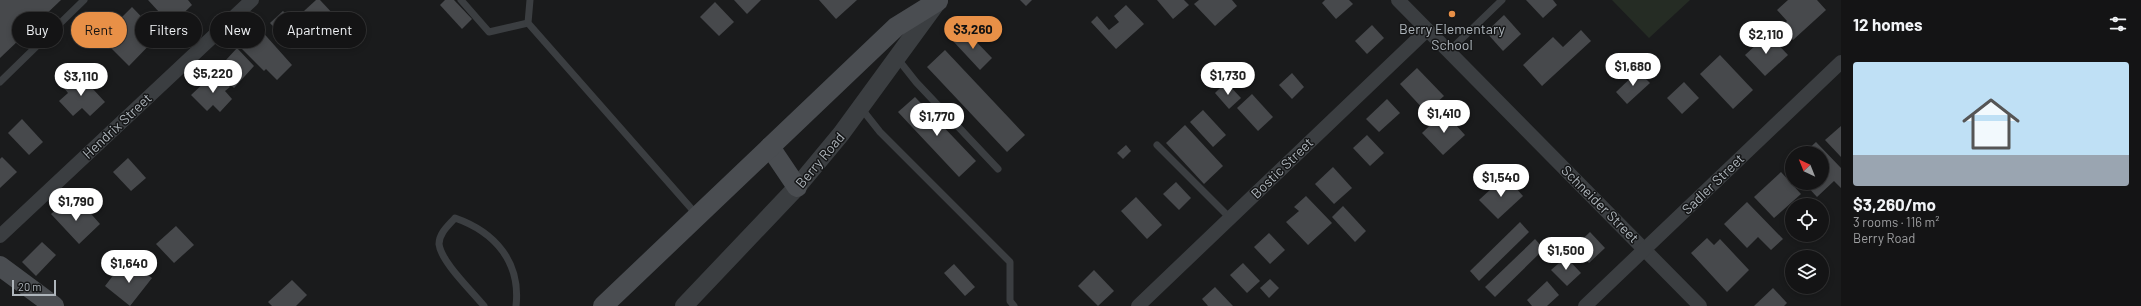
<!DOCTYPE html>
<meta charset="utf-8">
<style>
body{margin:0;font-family:Barlow,sans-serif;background:#212122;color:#f1f3f6;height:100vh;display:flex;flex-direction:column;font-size:15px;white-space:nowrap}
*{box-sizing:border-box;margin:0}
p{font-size:13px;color:#9d9ea0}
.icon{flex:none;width:22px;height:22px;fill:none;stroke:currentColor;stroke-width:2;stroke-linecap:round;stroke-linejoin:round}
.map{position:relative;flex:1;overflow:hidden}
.side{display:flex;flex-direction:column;background:#141415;width:300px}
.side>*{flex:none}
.guide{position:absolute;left:12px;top:12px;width:380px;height:36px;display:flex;gap:8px}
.needle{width:26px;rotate:317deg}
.fabs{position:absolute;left:1785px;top:146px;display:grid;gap:8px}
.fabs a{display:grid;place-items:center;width:44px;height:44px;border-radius:50%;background:#141415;box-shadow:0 2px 6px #0003,0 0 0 1px #333334;font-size:20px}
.scale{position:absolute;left:12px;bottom:10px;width:44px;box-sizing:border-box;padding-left:4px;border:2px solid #aeb5bb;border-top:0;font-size:11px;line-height:14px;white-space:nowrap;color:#aeb5bb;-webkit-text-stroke:3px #151617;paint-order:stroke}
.price{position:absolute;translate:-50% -34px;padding:0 9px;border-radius:14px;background:#fff;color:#222;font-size:13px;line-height:26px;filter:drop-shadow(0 1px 2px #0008)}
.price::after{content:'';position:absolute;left:50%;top:24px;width:12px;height:9px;margin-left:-6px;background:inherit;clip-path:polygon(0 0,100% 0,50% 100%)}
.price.current{background:#e89047;color:#111}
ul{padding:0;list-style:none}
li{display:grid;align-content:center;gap:8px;height:212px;padding:0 12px}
li span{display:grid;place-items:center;height:124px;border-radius:4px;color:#555}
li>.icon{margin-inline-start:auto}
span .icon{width:72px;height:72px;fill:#fffc;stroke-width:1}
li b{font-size:17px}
h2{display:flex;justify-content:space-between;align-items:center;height:48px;padding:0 12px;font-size:17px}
.chip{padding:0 14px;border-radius:18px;background:#141415;box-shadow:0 2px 6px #0003,0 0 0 1px #333334;font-size:14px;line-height:36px}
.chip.current{background:#e89047;color:#111}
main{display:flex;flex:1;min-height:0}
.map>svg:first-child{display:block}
.green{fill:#252c24}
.building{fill:#47494c}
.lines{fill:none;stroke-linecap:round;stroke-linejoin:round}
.service{stroke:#3b3e41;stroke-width:7}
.minor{stroke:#3b3e41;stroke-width:14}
.tertiary{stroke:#3b3e41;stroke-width:18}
.secondary{stroke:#4a4d51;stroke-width:20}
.poi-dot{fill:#e89047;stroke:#151617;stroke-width:1.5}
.labels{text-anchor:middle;stroke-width:3;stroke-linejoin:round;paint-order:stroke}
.poi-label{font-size:14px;fill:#aeb5bb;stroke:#151617}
.street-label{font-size:14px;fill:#aeb5bb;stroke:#151617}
</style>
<main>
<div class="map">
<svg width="1841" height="306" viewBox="0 0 1841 306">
<rect width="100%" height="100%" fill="#1a1b1c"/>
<path class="green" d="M1612,0h78l-41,38z"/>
<g class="building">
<path d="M0,0h61l-61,58z"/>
<path d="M148,0h40l4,5 -21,20z"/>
<path d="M316,0h4l15,16 -14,13 -17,-18z"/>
<path d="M445,0h9l18,19 -10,10 -22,-24z"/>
<path d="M734,0h27l-14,14z"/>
<path d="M819,0h38l-21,19z"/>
<path d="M1020,0h12l-6,6z"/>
<path d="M1157,0h27l5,5 -16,14z"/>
<path d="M1199,0h33l5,6 -22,20 -21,-22z"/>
<path d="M1325,0h24l4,4 -17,15 -14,-16z"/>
<path d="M1526,0h27l4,5 -14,13z"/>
<path d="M1788,0h29l9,10 -33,30 -12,-13 6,-6 -10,-11z"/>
<path d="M715,2l19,20 -15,14 -19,-19z"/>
<path d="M1126,5l18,19 -28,25 -25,-27 6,-6 12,14 10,-8 -5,-6z"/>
<path d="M132,7l27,28 -30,31 -22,-22 18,-18 -6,-6z"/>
<path d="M283,11l20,21 -13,13 -20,-22z"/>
<path d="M1504,15l17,19 -18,17 -17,-19z"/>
<path d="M1372,25l12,13 -17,16 -12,-13z"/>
<path d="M259,28l33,37 -15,15 -11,-11 -2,2 -24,-24z"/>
<path d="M965,30l27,28 -12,12 -27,-29z"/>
<path d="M1581,30l10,11 -49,45 -19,-21 30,-28 10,10z"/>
<path d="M1768,34l20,21 -23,21 -20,-21z"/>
<path d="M237,48l17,18 -20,22 -15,-16 9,-9 -2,-3z"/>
<path d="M945,50l80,85 -18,17 -80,-85z"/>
<path d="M1720,55l33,35 -20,19 -33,-35z"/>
<path d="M1417,68l27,28 -18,16 -26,-28z"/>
<path d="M1638,71l12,12 -23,21 -11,-12z"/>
<path d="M1292,73l12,14 -12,12 -13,-14z"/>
<path d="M79,74l26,28 -15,14 -8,-8 -9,8 -14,-15 9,-8 -4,-5z"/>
<path d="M218,75l12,12 -5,4 7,8 -12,13 -7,-7 -6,6 -16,-16 15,-14 2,3z"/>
<path d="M1226,82l15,16 -12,11 -14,-16z"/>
<path d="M1684,82l15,16 -17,16 -15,-16z"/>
<path d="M1252,94l21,23 -15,14 -21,-23z"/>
<path d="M915,97l61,64 -17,16 -61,-65z"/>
<path d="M1387,99l13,14 -21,19 -13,-13z"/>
<path d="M1203,110l23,25 -13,12 -23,-25z"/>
<path d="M1444,112l21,23 -22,20 -21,-22z"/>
<path d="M22,119l21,23 -14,13 -21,-22z"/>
<path d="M1185,125l38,41 -19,18 -38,-41z"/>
<path d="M1841,126v31l-16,-17z"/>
<path d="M1367,135l17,18 -14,13 -17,-18z"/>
<path d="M1816,142l25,26v20l-7,-7 -17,16 -13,-14h18v-30h-18z"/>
<path d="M1126,145l5,6 -8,8 -6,-6z"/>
<path d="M2,157l15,15 -17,16v-29z"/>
<path d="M128,158l18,20 -15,13 -18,-19z"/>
<path d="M1333,167l19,21 -18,16 -19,-20z"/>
<path d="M1781,172l20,22 -27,24 -20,-21z"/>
<path d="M1505,176l18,20 -25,23 -19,-19z"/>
<path d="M1176,182l15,16 -12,12 -16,-16z"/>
<path d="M1306,196l26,27 -24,22 -22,-23 13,-11 -5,-4z"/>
<path d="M1136,197l26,28 -15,14 -26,-28z"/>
<path d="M1747,202l36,37 -12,11 -13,-13 -11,11 -23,-24z"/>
<path d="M63,203l12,13 10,-9 15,17 -21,20 -28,-30z"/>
<path d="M1343,206l23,25 -11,11 -23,-25z"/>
<path d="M1520,222l9,10 -50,49 -9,-10z"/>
<path d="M176,226l18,19 -20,18 -18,-19z"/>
<path d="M1590,232l15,16 -16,15 -15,-16z"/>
<path d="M1269,233l16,17 -15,14 -16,-17z"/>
<path d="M1707,238l7,7 6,-6 29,31 -22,22 -36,-39z"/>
<path d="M1535,239l9,10 -49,48 -10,-10z"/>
<path d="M42,242l14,13 -20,21 -14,-14z"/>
<path d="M1566,257l15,16 -14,13 -16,-16z"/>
<path d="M1243,263l17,18 -13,12 -17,-18z"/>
<path d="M954,264l21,23 -10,9 -21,-23z"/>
<path d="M135,265l17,13 -22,28 -25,-20 13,-17 9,7z"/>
<path d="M1094,270l20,21 -16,15 -20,-20z"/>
<path d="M1270,279l9,9 -10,10 -9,-10z"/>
<path d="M292,280l15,15 -11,11h-24l-4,-4z"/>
<path d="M1547,281l12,14 -12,11h-15l-5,-6z"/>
<path d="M1215,287l18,19h-25l-6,-7z"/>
<path d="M1773,288l14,15 -3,3h-30z"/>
</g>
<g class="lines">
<g class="service">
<path d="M461,0l28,32 39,-9"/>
<path d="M530,0l-2,23 169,192"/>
<path d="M1448,52l54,-52"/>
<path d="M897,58l19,24 82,87"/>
<path d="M0,82l84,-82"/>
<path d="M861,108l19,24 130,130v39l4,5"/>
<path d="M1157,145l73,73"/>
<path d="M484,306c-12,-15 -43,-44 -45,-62 0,-11 10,-19 16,-26 40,14 66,44 61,88"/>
</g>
<g class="minor">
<path d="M1398,0l302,306"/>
<path d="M0,236l252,-236"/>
<path d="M1138,306l289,-276"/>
<path d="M1585,306l256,-244"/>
</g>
<path class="tertiary" d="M684,306l113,-119 44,-53 95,-130"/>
<g class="secondary">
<path d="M770,147l27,40"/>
<path d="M0,266l54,40"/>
<path d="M603,306l293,-279 42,-26"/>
</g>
</g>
<circle class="poi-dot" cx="1452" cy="14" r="4"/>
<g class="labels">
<g class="poi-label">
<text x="1452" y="34">Berry Elementary<tspan x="1452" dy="16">School</tspan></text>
</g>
<g class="street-label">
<text transform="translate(117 126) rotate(-43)" y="5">Hendrix Street</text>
<text transform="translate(820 160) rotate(-50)" y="5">Berry Road</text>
<text transform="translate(1282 168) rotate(-44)" y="5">Bostic Street</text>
<text transform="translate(1713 184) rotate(-44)" y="5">Sadler Street</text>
<text transform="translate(1600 204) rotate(45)" y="5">Schneider Street</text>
</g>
</g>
</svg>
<div class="fabs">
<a><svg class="needle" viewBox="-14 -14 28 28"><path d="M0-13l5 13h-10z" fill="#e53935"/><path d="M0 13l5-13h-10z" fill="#9d9ea0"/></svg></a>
<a><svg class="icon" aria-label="locate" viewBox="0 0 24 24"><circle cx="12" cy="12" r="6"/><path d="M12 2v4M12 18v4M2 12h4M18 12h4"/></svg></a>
<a><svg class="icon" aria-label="layers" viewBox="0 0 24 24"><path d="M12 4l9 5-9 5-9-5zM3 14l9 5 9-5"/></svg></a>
</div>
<div class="scale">20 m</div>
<b class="price current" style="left:973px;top:50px">$3,260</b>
<b class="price" style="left:1766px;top:55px">$2,110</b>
<b class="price" style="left:1633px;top:87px">$1,680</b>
<b class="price" style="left:213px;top:94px">$5,220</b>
<b class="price" style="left:1228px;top:96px">$1,730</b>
<b class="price" style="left:81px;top:97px">$3,110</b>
<b class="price" style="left:1444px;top:134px">$1,410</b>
<b class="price" style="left:937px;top:137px">$1,770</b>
<b class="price" style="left:1501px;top:198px">$1,540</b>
<b class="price" style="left:76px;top:222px">$1,790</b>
<b class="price" style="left:1566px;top:271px">$1,500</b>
<b class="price" style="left:129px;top:284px">$1,640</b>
<div class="guide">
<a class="chip">Buy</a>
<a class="chip current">Rent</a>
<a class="chip">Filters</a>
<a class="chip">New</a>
<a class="chip">Apartment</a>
</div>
</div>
<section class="side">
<h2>12 homes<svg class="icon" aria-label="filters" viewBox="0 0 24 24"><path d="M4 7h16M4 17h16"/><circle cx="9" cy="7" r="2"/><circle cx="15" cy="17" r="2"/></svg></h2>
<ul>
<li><span style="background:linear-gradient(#bfe0f5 75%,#9aa5b1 0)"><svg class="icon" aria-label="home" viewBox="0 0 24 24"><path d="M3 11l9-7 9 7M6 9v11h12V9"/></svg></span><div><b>$3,260/mo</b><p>3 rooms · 116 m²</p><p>Berry Road</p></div></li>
</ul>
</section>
</main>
